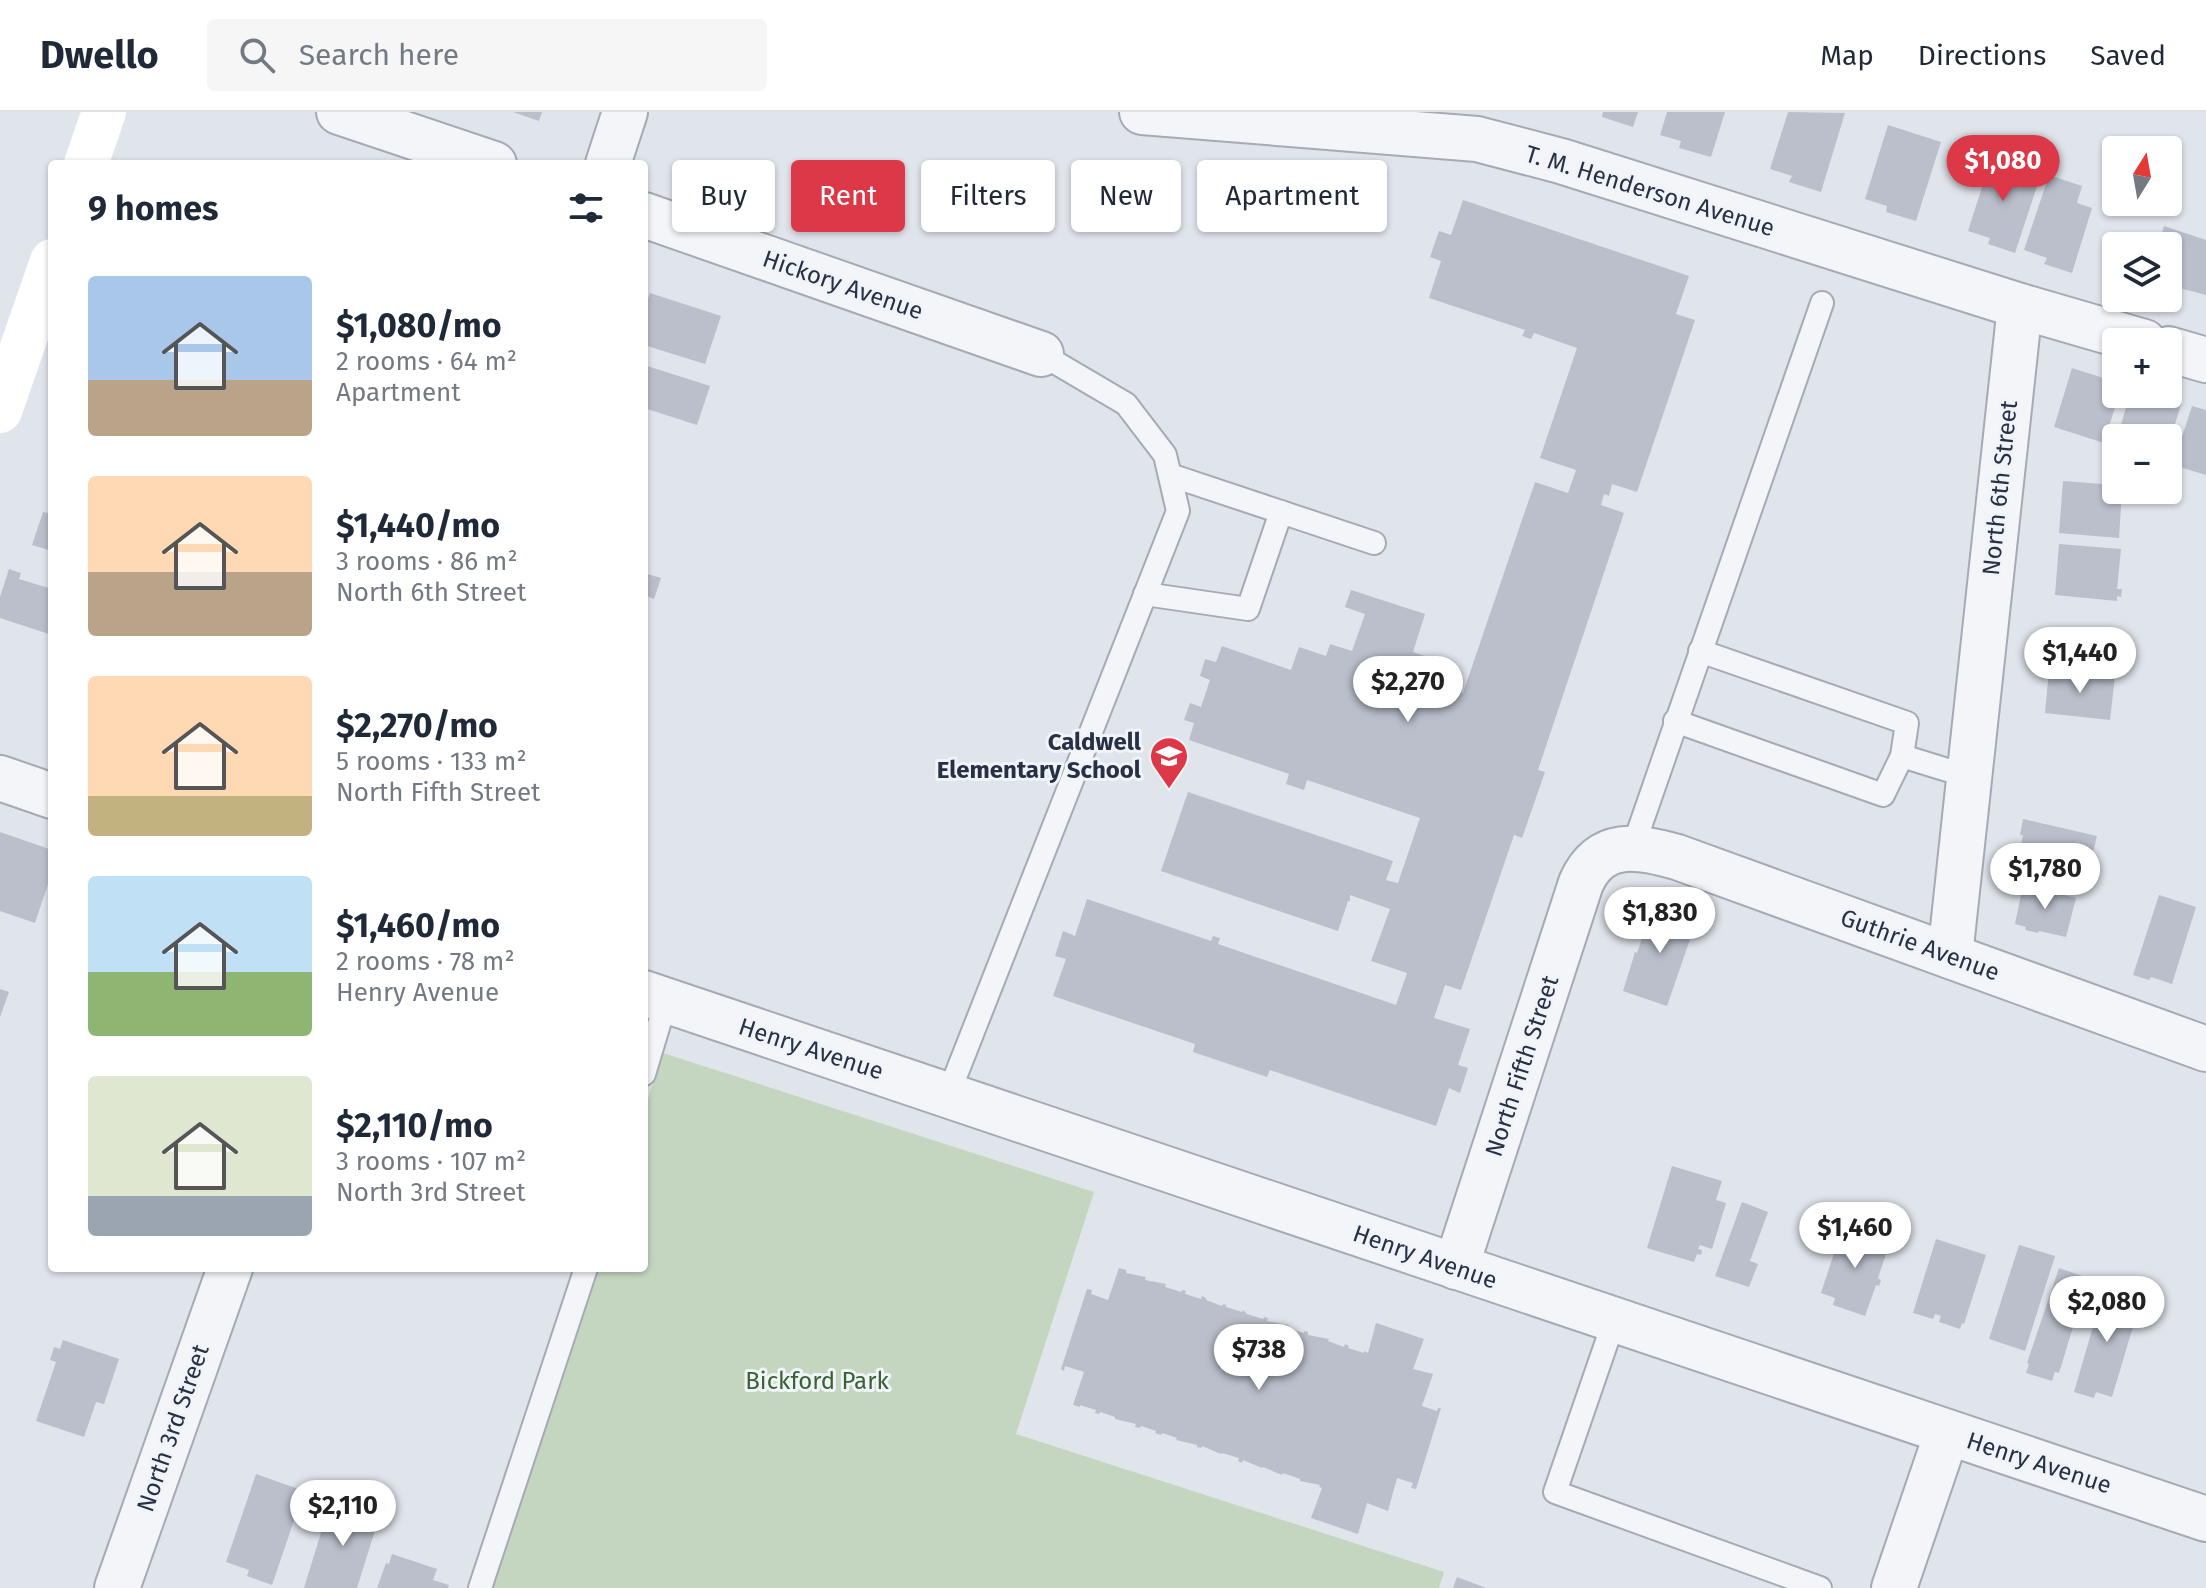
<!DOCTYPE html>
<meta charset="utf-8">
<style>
body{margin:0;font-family:"Fira Sans",sans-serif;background:#f6f6f7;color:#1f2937;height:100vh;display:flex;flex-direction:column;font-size:30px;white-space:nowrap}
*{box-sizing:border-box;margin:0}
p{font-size:26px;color:#747a83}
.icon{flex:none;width:44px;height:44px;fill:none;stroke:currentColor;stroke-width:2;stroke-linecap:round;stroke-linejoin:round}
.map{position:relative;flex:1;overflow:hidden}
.side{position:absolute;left:48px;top:48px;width:600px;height:1112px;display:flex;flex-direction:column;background:#fff;border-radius:8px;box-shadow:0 2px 6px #0004}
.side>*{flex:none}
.banner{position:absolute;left:672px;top:48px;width:760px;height:72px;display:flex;gap:16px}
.needle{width:52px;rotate:11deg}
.buttons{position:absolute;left:2102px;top:24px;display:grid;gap:16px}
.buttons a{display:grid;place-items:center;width:80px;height:80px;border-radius:8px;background:#fff;box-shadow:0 2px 6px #0004;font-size:40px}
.price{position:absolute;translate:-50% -68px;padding:0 18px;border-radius:28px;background:#fff;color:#222;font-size:26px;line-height:52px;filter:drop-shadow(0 2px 4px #0008)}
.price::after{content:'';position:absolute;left:50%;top:48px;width:24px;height:18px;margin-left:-12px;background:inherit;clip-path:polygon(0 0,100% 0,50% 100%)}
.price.current{background:#dd3847;color:#fff}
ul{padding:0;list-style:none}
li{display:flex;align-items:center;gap:24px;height:200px;padding:0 40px}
li span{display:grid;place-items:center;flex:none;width:224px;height:160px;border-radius:8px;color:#555}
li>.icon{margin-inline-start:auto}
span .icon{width:96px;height:96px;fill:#fffc;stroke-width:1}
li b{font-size:34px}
h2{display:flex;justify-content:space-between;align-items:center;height:96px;padding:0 40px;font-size:34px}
.chip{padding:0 28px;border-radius:8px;background:#fff;box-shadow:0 2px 6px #0004;font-size:28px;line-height:72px}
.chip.current{background:#dd3847;color:#fff}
header{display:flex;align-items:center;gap:48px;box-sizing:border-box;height:112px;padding:0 40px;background:#fff;border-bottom:2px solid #e0e1e3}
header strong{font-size:38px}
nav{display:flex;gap:44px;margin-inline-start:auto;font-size:28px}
.search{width:560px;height:72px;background:#f6f6f7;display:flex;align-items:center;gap:20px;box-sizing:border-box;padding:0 28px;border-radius:8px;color:#747a83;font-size:30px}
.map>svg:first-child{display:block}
.green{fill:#c5d6c0}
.building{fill:#babfcb}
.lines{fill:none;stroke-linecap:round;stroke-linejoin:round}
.service-casing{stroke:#a5aab6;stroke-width:26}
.minor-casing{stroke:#a5aab6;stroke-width:48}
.service{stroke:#f4f5f8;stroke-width:22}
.minor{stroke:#f4f5f8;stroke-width:44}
.secondary{stroke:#fff;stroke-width:44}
.labels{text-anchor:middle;stroke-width:6;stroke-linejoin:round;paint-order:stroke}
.street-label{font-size:24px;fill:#273044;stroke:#f0f3f8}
.poi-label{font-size:24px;font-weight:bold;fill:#273044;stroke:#f0f3f8;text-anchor:end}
.park-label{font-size:24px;fill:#386232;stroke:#f0f3f8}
</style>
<header>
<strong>Dwello</strong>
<div class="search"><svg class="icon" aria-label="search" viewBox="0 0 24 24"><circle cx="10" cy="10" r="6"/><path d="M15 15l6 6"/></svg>Search here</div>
<nav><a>Map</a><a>Directions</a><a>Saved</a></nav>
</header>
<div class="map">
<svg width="2206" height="1476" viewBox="0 0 2206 1476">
<rect width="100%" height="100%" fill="#e0e4eb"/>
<path class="green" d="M663,941l431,139 -78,242 428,138 -5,16h-950l104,-320h51v-157z"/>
<g class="building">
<path d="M513,0h29l-3,9z"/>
<path d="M1603,0h35l-5,15 -31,-10z"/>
<path d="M1667,0h58l-14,45 -32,-9 2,-7 -21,-6z"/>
<path d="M1788,0l57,1 -24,79 -32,-10 3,-6 -22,-7z"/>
<path d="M1888,13l53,17 -25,79 -30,-9 1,-6 -22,-7z"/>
<path d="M1993,41l37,13 -6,17 13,3 -22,67 -27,-9 2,-6 -22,-7z"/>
<path d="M2049,63l33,11 -5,17 15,5 -20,65 -28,-9 3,-6 -23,-8z"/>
<path d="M1463,88l226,76 -13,38 19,6 -58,172 -25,-8 -3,12 -5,-2 -3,11 23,8 -86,257 7,2 -23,66 -8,-3 -53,155 -16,-5 -11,33 36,11 -12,36 10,3 -8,25 -11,-5 -13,38 -166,-56 -3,7 -74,-25 2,-8 -142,-48 13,-37 -11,-3 8,-25 12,5 12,-37 124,42 2,-5 7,2 -2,6 178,61 11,-32 -36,-12 19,-52 -40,-14v6h-2l-10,30 -177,-60 27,-79 205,69 -7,19 12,3 22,-65 -113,-38 -3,10 -18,-6 3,-10 -100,-34 5,-17 -10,-3 6,-17 11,4 9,-27 -10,-4 5,-17 11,3 6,-16 69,24 8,-23 27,9 4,-12 22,7 13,-37 -20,-7 6,-17 74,24 -12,38 31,11 13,27 6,3 72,-211 33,11 8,-23 -36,-12 37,-110 -43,-15 -3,6 -9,-3 3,-6 -96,-32 12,-37 -11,-4 9,-26 12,4z"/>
<path d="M2164,114l42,14v55l-38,-10v-39h-10z"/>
<path d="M650,181l71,23 -16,48 -61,-19v-36z"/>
<path d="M644,253l66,21 -13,39 -53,-17z"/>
<path d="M2072,256l44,14v12h3l-15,49 -50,-16z"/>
<path d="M2130,282h30l22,7 -13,43 -1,-6h-51z"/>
<path d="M2192,294l14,4v65l-33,-10z"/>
<path d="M2063,369l53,4v5h6l-3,48 -60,-5z"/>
<path d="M43,400l9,2v37l-20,-6z"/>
<path d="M2059,432l62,5 -4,40h5l-1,8 -4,-1v5l-62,-6z"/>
<path d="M9,457l12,4 -2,6 33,10v46l-52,-17v-21z"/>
<path d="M644,461l17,5 -7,21 -10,-4z"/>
<path d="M2049,558l66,6 -5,44 -65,-7z"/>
<path d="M2023,707l74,17 -9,36 -69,-16 4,-21h-3z"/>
<path d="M0,720l52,18v22l-17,51 -35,-12z"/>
<path d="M2023,773l53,13 -10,39 -27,-6 -1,2 -13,-3 1,-3 -11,-3z"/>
<path d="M2159,783l37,12 -24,77 -21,-7 -2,3 -16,-5z"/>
<path d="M1653,793l44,14 -30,87 -44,-15 9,-29 3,-10 2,1z"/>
<path d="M0,877l9,3 -9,25z"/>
<path d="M1672,1054l50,15 -6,19 10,3 -14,46 -12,-4 -2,4 4,1 -1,5 -4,-1 -3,8 -47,-14z"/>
<path d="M1742,1090l26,10 -18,49 8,3 -9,23 -34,-11z"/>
<path d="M1843,1114l47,16 -12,36 3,2 -2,6 -3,-1 -11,31 -32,-11 2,-7 -14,-5z"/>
<path d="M1936,1127l50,16 -22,69 -2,-1 -2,6 -21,-7 2,-6 -6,-2 -2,5 -20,-6z"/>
<path d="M2019,1133l36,11 -30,95 -36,-12z"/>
<path d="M1119,1156l7,2v3l20,4 -1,3 21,4 -1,3 16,5 1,-2 4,1 -1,3 16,5 1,-3 4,2v2l16,6 1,-2 3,1v2l16,5 1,-2 4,4 16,5 1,-2 4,1 -1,3 22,4 -1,3 16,5v-2l4,1v3l21,4 -1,2 16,6 1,-3 4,2 -1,2 16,5v-2l4,2 8,-30 48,16 -11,30 20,5 -11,32 15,5 1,-3h3l-25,81 -5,-1 2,-5 -16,-5 -9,33 -21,-8 -9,31 -47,-16 11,-30 -3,-1 1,-2 -20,-4v-2l-17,-6 -1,2 -19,-8 -1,1 -19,-8 -1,3 -4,-2 1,-3 -17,-5 -1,1 -19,-8 -1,2 -4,-1v-2l-21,-5 1,-2 -15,-5 -1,2 -6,-2 1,-2 -15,-5 -1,2 -5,-1 1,-3 -21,-5v-2l-15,-5 -1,2 -4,-1 1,-3 -16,-5v2l-7,-2 11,-33 -19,-6 -1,5 -3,-2 26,-80 5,1 -1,4 17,6z"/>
<path d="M2059,1156l29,10 -29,95 -4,-1 -3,9 -26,-8 3,-9 -2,-1z"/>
<path d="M2104,1177l37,11 -29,97 -16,-5 -2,6 -20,-6z"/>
<path d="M63,1228l56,19 -15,45 -8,-2 -12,35 -48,-16 20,-59 -6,-2 4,-13 6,2z"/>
<path d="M256,1362l48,17 -32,94 -25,-9 2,-6 -23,-8z"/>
<path d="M355,1391l26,8 -24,77h-53l24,-78 4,1 3,-6 18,5z"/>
<path d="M392,1442l45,15 -4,11 16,5 -1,3h-71l9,-25 3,1z"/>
<path d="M1457,1465l29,11h-33z"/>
</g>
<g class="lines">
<g class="service-casing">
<g id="service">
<path d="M1170,363l204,68"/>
<path d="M1145,482l103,15 33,-97"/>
<path d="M1675,609l208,74 19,-39 5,-33 -207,-72"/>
<path d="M1902,644l68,21"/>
<path d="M1633,735l189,-544"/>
<path d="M644,962l22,-73"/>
<path d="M948,983l230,-584 -13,-56 -39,-51 -85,-50"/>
<path d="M1614,1209l-59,171 265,96"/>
<path d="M480,1476l106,-320"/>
</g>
</g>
<g class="minor-casing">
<g id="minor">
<path d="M339,0l155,52"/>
<path d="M1142,0l335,27 84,22 459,145 124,36"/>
<path d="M608,52l17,-52"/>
<path d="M644,103l397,139"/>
<path d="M2168,237l38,11"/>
<path d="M0,666l52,18"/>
<path d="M1950,844l70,-650"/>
<path d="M644,881l1562,526"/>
<path d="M1456,1155l125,-384c20,-44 56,-37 96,-26l529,192"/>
<path d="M117,1476l113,-320"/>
<path d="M1894,1476l53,-155"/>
</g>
</g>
<use href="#service" class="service"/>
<use href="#minor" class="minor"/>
<g class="secondary">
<path d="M86,52l18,-52"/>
<path d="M0,299l52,-150"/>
</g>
</g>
<defs>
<g id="school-pin" transform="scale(2)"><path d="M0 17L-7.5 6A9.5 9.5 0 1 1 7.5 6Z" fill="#dd3847" stroke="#f0f3f8"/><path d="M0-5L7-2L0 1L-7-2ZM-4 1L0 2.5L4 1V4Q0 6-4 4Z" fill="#fff"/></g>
</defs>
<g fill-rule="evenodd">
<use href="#school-pin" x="1169" y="644"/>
</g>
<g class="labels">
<g class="street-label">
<text transform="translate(1650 79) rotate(17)" y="8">T. M. Henderson Avenue</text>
<text transform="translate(843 173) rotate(19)" y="8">Hickory Avenue</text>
<text transform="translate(2000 376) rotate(-84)" y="8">North 6th Street</text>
<text transform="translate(1920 833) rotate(20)" y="8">Guthrie Avenue</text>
<text transform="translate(811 937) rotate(18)" y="8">Henry Avenue</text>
<text transform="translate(1522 954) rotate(-72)" y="8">North Fifth Street</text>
<text transform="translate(1425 1145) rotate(19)" y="8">Henry Avenue</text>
<text transform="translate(173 1316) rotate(-71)" y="8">North 3rd Street</text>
<text transform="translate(2039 1351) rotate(18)" y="8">Henry Avenue</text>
</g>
<g class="poi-label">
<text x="1141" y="638">Caldwell<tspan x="1141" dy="28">Elementary School</tspan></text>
</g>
<g class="park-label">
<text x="817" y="1277">Bickford Park</text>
</g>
</g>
</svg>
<div class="buttons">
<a><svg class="needle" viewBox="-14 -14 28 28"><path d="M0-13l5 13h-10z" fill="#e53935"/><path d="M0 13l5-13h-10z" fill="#747a83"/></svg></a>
<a><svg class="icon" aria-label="layers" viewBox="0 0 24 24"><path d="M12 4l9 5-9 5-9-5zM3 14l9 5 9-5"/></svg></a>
<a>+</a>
<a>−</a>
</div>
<b class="price current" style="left:2003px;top:91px">$1,080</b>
<b class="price" style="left:2080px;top:583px">$1,440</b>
<b class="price" style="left:1408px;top:612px">$2,270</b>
<b class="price" style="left:2045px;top:799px">$1,780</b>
<b class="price" style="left:1660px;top:843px">$1,830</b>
<b class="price" style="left:1855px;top:1158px">$1,460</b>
<b class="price" style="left:2107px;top:1232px">$2,080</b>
<b class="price" style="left:1259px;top:1280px">$738</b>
<b class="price" style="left:343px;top:1436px">$2,110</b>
<div class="banner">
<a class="chip">Buy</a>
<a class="chip current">Rent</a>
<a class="chip">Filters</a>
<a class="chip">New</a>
<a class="chip">Apartment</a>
</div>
<section class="side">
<h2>9 homes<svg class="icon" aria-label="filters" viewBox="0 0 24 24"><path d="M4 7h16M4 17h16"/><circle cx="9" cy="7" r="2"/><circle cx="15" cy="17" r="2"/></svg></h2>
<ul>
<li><span style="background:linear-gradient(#a9c7e8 65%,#b9a48a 0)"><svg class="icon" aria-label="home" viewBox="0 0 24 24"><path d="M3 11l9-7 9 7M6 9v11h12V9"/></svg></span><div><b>$1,080/mo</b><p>2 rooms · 64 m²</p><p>Apartment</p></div></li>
<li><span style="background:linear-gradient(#ffd9b3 60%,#b9a48a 0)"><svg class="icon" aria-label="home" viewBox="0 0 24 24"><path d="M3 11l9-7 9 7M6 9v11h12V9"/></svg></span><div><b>$1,440/mo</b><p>3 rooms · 86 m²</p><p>North 6th Street</p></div></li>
<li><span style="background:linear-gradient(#ffd9b3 75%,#c2b280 0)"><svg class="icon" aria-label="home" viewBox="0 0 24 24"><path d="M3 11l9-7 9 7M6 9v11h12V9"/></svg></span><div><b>$2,270/mo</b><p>5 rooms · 133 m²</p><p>North Fifth Street</p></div></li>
<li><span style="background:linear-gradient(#bfe0f5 60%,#8fb573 0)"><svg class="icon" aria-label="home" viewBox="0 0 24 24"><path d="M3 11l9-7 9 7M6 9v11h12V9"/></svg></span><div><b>$1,460/mo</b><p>2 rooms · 78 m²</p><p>Henry Avenue</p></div></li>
<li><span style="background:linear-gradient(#dfe7d0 75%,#9aa5b1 0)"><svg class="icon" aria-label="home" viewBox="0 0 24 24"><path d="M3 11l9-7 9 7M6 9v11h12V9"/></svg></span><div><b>$2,110/mo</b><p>3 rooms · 107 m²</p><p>North 3rd Street</p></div></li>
</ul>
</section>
</div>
